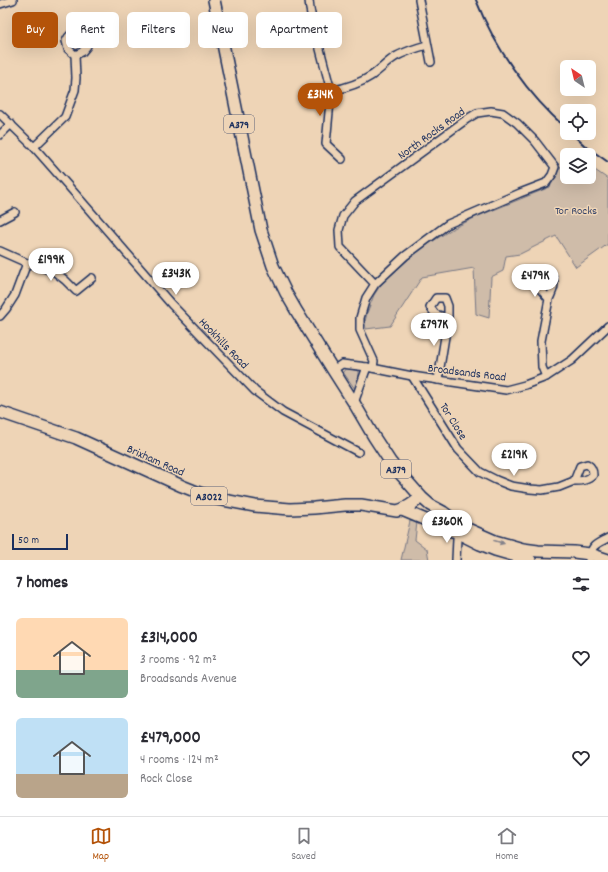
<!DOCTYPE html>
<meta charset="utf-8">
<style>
body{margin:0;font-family:Dekko,sans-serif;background:#f2f2f3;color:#2b2b33;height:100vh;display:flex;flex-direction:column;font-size:15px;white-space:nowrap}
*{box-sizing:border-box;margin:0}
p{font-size:13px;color:#7c7c81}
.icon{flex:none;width:22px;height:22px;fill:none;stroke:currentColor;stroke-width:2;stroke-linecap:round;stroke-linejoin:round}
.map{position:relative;height:560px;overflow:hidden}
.drawer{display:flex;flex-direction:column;background:#fff;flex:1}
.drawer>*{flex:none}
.guide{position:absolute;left:12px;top:12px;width:400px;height:36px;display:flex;gap:8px}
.needle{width:26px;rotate:325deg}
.buttons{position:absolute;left:560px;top:60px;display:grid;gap:8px}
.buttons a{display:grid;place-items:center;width:36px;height:36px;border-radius:6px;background:#fff;box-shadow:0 4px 16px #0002;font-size:20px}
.scale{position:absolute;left:12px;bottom:10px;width:56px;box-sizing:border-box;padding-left:4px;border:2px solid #1b2f5e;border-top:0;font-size:11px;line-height:14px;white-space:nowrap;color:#1b2f5e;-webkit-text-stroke:3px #eed4b6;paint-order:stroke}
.price{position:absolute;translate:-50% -34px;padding:0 9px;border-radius:14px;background:#fff;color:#222;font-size:13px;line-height:26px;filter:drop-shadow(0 1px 2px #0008)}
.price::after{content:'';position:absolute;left:50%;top:24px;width:12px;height:9px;margin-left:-6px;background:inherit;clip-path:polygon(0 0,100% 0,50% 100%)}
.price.current{background:#b45309;color:#fff}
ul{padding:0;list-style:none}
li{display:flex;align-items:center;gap:12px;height:100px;padding:0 16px}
li span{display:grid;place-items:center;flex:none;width:112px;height:80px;border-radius:6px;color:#555}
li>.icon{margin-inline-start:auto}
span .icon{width:48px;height:48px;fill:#fffc;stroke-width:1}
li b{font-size:17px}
h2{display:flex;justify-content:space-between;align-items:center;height:48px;padding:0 16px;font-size:17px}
.chip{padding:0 14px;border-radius:6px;background:#fff;box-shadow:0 4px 16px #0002;font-size:14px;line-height:36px}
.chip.current{background:#b45309;color:#fff}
.dock{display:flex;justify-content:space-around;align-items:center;height:56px;border-top:1px solid #e1e1e2;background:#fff;font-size:11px;color:#7c7c81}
.dock a{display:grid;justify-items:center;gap:2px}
.dock .current{color:#b45309}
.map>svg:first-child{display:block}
.green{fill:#cfbca9;stroke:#757684}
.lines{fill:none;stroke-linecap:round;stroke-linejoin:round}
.minor-casing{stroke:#1b2f5e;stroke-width:10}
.primary-casing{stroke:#1b2f5e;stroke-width:14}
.minor{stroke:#eed4b6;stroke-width:7}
.primary{stroke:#eed4b6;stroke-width:11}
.rail{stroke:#1b2f5e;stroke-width:2}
.oneway{fill:#84828a}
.labels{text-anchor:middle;stroke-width:3;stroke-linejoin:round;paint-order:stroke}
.shield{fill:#eed4b6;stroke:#5a6078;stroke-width:1}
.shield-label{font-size:11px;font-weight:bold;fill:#1b2f5e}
.street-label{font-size:12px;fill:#1b2f5e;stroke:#eed4b6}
.park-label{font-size:12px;fill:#364469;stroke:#eed4b6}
</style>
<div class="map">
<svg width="608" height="560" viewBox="0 0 608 560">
<rect width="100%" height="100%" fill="#eed4b6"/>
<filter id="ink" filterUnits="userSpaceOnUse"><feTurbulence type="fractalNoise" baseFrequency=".025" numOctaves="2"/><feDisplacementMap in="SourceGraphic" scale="8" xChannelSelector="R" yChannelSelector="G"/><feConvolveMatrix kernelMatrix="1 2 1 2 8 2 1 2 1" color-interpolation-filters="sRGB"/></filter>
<g filter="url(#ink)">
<g class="green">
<path d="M567,163v14h22v-11l19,13v65l-32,23 -20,-31 -36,18 -14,2 -3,15 -12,6 -2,41 -13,-4 -2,-46 -52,9 -32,49 -24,3 -1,-7 2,-9 7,-18 8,-12 28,-25 20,-15 22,-14 24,-12 74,-30 8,-16 4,-5z"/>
<path d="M346,368l13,3v3l-4,15 -12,-17z"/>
<path d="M410,521l7,1 -2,18 12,9 2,11h-28z"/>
</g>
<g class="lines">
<g class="minor-casing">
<g id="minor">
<path d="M309,0l1,9 3,15 7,25 11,42 -5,53 16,15"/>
<path d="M419,0l12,62"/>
<path d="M0,4l13,-4"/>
<path d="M331,91c14,-3 28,-7 40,-15 9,-6 16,-14 24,-19 11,-6 21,-9 32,-12"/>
<path d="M0,114l34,33 44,50 93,107 84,87 28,21 75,40"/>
<path d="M0,135l11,-11"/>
<path d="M34,147l31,-30 10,-27 1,-12 -1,-23 -7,-6 -2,-8c3,-6 5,-8 12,-9l5,3 3,5 1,6 -5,6 -7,3"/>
<path d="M0,220l15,-8"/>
<path d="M0,251l27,12 15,4 13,5 10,8 11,11 16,-13"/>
<path d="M0,316l6,-7 9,-14 12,-32"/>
<path d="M373,368l1,-7 -14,-31v-12l6,-20 9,-14 30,-28 43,-32 72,-31 26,-10 6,-8 3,-8 -20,-26 -18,-18 -14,-10 -12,-2 -14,2 -10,6 -112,82 -12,15 -4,14 1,17 35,37"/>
<path d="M333,370l9,-6 25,3"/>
<path d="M412,376l46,73 22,23 16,8 15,6 19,3 12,1 17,-3 15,-6 6,-15 7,-2c5,3 6,6 6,11 -6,6 -12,6 -19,6"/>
<path d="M546,377l-4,-10 -1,-26 8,-42 -8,-9 -2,-7 3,-4 6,-2 5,1c3,8 -1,14 -4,21"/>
<path d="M438,380l10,-62v-12l-3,-8h-9l-6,9 5,7 13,4"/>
<path d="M354,403l13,-36 45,9 94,14 19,-5 21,-8 26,-17 36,-34"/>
<path d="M456,560l1,-22 4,-7"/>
<path d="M589,560c3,-16 6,-15 19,-22"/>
</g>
</g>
<g class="primary-casing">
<g id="primary">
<path d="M214,0l47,230 12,36 13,27 11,19 36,58 21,33 20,34 17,26 30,34 9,8 13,7 20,15 32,14 28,8 15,2 36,1 16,2 18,6"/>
<path d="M0,412l76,26 106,48 20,8 16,5 37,7 35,3 24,-1 31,-3h16l36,6c9,-2 16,-7 24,-14"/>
<path d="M402,510l50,21"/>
<path d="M445,521l11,11 24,12 15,6 35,10"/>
</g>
</g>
<use href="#minor" class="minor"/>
<use href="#primary" class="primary"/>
<g class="rail">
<path d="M476,0c19,48 52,95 91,129"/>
<path d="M571,133l13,12 24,17"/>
</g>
</g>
<defs><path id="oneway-solid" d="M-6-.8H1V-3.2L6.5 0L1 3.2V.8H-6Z"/></defs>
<use class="oneway" href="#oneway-solid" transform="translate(499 542) rotate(18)"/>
</g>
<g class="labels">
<g class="shield">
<rect x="224" y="115" width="30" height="18" rx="3"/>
<rect x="381" y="460" width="30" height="18" rx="3"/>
<rect x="191" y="487" width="36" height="18" rx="3"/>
</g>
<g class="shield-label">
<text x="239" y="128">A379</text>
<text x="396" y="473">A379</text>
<text x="209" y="500">A3022</text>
</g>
<g class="street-label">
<text transform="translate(431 133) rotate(-36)" y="4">North Rocks Road</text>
<text transform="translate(224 343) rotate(46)" y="4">Hookhills Road</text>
<text transform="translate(467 372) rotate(7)" y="4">Broadsands Road</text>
<text transform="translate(454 421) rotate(58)" y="4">Tor Close</text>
<text transform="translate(156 460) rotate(24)" y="4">Brixham Road</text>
</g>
<g class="park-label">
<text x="576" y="214">Tor Rocks</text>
</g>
</g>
</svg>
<div class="buttons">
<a><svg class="needle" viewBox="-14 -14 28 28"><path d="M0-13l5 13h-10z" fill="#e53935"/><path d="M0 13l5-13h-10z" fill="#7c7c81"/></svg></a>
<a><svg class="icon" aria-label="locate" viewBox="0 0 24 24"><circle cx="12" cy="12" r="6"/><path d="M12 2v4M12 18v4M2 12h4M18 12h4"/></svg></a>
<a><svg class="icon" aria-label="layers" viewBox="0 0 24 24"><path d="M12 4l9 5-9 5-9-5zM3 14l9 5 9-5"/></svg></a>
</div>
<div class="scale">50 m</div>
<b class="price current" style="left:320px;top:117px">£314K</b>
<b class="price" style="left:51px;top:282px">£199K</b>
<b class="price" style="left:176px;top:296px">£343K</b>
<b class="price" style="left:535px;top:298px">£479K</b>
<b class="price" style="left:434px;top:347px">£797K</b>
<b class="price" style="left:514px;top:477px">£219K</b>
<b class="price" style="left:447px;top:544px">£360K</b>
<div class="guide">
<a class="chip current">Buy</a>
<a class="chip">Rent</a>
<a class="chip">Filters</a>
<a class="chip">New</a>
<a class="chip">Apartment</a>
</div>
</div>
<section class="drawer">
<h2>7 homes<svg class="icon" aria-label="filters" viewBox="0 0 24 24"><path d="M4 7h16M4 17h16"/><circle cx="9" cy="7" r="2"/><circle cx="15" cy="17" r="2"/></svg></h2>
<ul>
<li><span style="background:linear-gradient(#ffd9b3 65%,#7fa58c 0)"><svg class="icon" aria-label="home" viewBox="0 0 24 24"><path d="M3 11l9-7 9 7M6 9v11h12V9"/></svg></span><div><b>£314,000</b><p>3 rooms · 92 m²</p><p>Broadsands Avenue</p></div><svg class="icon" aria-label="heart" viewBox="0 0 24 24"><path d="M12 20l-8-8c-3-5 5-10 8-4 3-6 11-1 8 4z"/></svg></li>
<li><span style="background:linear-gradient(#bfe0f5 70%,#b9a48a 0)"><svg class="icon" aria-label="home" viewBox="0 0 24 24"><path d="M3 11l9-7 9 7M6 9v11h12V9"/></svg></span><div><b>£479,000</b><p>4 rooms · 124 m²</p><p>Rock Close</p></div><svg class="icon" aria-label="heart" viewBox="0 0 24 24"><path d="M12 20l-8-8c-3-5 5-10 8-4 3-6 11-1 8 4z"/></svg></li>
</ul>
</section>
<nav class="dock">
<a class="current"><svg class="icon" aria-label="map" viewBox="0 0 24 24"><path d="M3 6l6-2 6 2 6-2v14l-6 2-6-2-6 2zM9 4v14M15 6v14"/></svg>Map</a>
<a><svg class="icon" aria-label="saved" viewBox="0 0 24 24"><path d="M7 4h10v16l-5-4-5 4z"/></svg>Saved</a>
<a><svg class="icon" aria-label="home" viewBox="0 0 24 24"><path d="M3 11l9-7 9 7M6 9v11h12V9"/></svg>Home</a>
</nav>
